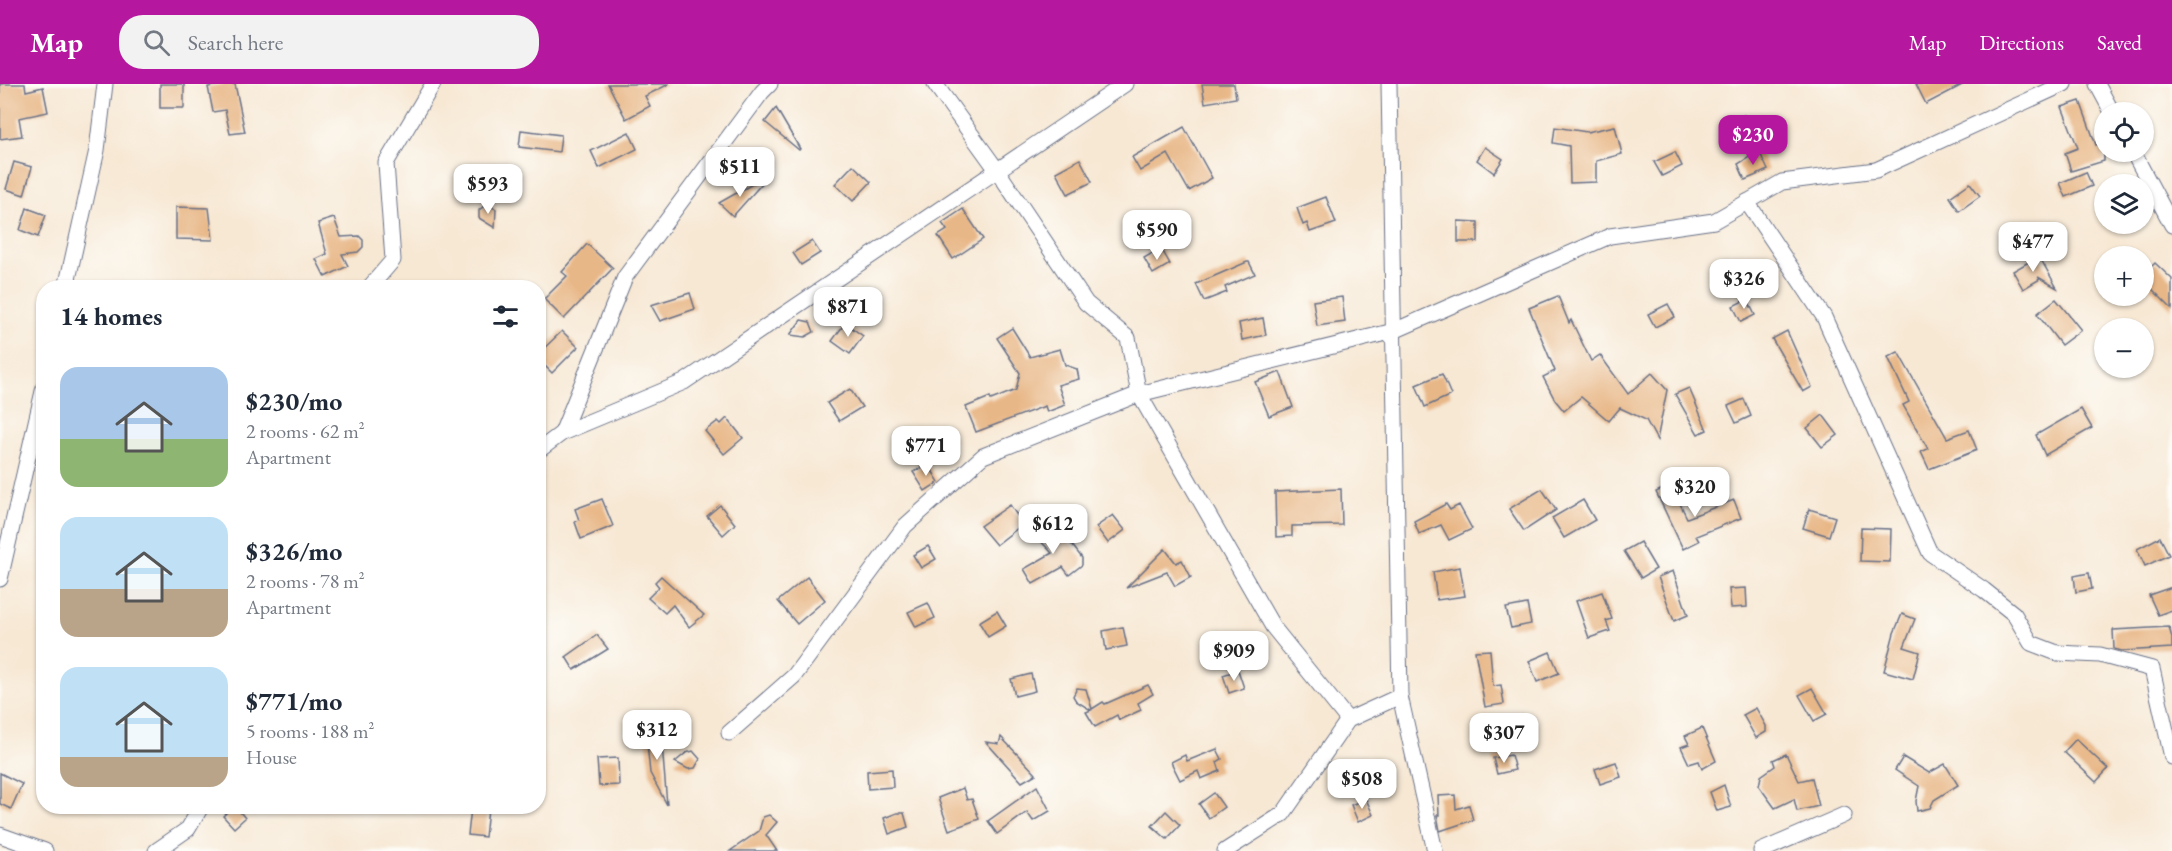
<!DOCTYPE html>
<meta charset="utf-8">
<style>
body{margin:0;font-family:"EB Garamond",serif;background:#f2f2f3;color:#1f2937;height:100vh;display:flex;flex-direction:column;font-size:22px;white-space:nowrap}
*{box-sizing:border-box;margin:0}
p{font-size:20px;color:#747a83}
.icon{flex:none;width:33px;height:33px;fill:none;stroke:currentColor;stroke-width:2;stroke-linecap:round;stroke-linejoin:round}
.map{position:relative;flex:1;overflow:hidden}
.details{position:absolute;left:36px;top:196px;width:510px;height:534px;display:flex;flex-direction:column;background:#fff;border-radius:24px;box-shadow:0 2px 4px #0004}
.details>*{flex:none}
.fabs{position:absolute;left:2094px;top:18px;display:grid;gap:12px}
.fabs a{display:grid;place-items:center;width:60px;height:60px;border-radius:50%;background:#fff;box-shadow:0 2px 4px #0004;font-size:30px}
.price{position:absolute;translate:-50% -51px;padding:0 14px;border-radius:12px;background:#fff;color:#222;font-size:20px;line-height:39px;filter:drop-shadow(0 2px 3px #0008)}
.price::after{content:'';position:absolute;left:50%;top:36px;width:18px;height:14px;margin-left:-9px;background:inherit;clip-path:polygon(0 0,100% 0,50% 100%)}
.price.on{background:#b5179e;color:#fff}
ul{padding:0;list-style:none}
li{display:flex;align-items:center;gap:18px;height:150px;padding:0 24px}
li span{display:grid;place-items:center;flex:none;width:168px;height:120px;border-radius:18px;color:#555}
li>.icon{margin-inline-start:auto}
span .icon{width:72px;height:72px;fill:#fffc;stroke-width:1}
li b{font-size:26px}
h2{display:flex;justify-content:space-between;align-items:center;height:72px;padding:0 24px;font-size:26px}
header{display:flex;align-items:center;gap:36px;box-sizing:border-box;height:84px;padding:0 30px;background:#b5179e;color:#fff}
header strong{font-size:28px}
nav{display:flex;gap:33px;margin-inline-start:auto;font-size:21px}
.search{width:420px;height:54px;background:#f2f2f3;display:flex;align-items:center;gap:15px;box-sizing:border-box;padding:0 21px;border-radius:24px;color:#747a83;font-size:22px}
.map>svg:first-child{display:block}
.building{fill:#e8b787}
.lines{fill:none;stroke-linecap:round;stroke-linejoin:round}
.minor-casing{stroke:#687087;stroke-width:17}
.minor{stroke:#fff;stroke-width:15}
</style>
<header>
<strong>Map</strong>
<div class="search"><svg class="icon" aria-label="search" viewBox="0 0 24 24"><circle cx="10" cy="10" r="6"/><path d="M15 15l6 6"/></svg>Search here</div>
<nav><a>Map</a><a>Directions</a><a>Saved</a></nav>
</header>
<div class="map">
<svg width="2172" height="767" viewBox="0 0 2172 767">
<rect width="100%" height="100%" fill="#fdfcf7"/>
<filter id="ink" filterUnits="userSpaceOnUse"><feTurbulence type="fractalNoise" baseFrequency=".0167" numOctaves="2"/><feDisplacementMap in="SourceGraphic" scale="12" xChannelSelector="R" yChannelSelector="G"/><feConvolveMatrix kernelMatrix="1 2 1 2 8 2 1 2 1" color-interpolation-filters="sRGB"/></filter>
<filter id="wash" filterUnits="userSpaceOnUse"><feTurbulence type="fractalNoise" baseFrequency=".008" numOctaves="4" result="noise"/><feDisplacementMap in="SourceGraphic" scale="24" xChannelSelector="R" yChannelSelector="G"/><feGaussianBlur stdDeviation="1.35" result="paint"/><feColorMatrix in="noise" values="0 0 0 0 0 0 0 0 0 0 0 0 0 0 0 0 0 1.4 0 .05"/><feComposite in="paint" operator="in"/></filter>
<g filter="url(#wash)">
<rect width="100%" height="100%" fill="#f7e8d4"/>
<g id="blocks">
<g class="building">
<path d="M0,0h25l1,7 17,-4 5,25 -29,6 3,18 -22,3z"/>
<rect x="160" y="0" width="24" height="24"/>
<path d="M224,0h11l10,48 -15,2 -5,-24 -12,2 -5,-25z"/>
<path d="M608,0h61l-24,12 5,10 -24,13z"/>
<path d="M1202,0h32l2,14 -31,5z"/>
<path d="M1916,0h48l-38,20z"/>
<path d="M2080,17l16,44 8,-3v19l-33,10 -6,-18 13,-5 -16,-41z"/>
<path d="M776,24l24,41 -1,1 -34,-28z"/>
<path d="M1744,31l6,15 -22,11 -7,-16z"/>
<path d="M1615,42l7,28 -26,7v21l-26,1 -1,-37 -16,-3 2,-16 32,5z"/>
<path d="M1184,43l28,51 -23,13 -21,-37 -28,17 -8,-14z"/>
<path d="M521,46l40,5 -2,17 -40,-5z"/>
<path d="M629,48l8,17 -38,19 -8,-17z"/>
<path d="M1485,63l18,12 -9,14 -17,-13z"/>
<path d="M1759,67l9,19 -23,10 -7,-16z"/>
<path d="M1675,68l7,14 -20,10 -8,-14z"/>
<path d="M1080,75l12,23 -24,12 -12,-22z"/>
<path d="M14,78l18,5 -8,28 -18,-6z"/>
<path d="M853,81l18,17 -18,19 -18,-17z"/>
<path d="M2086,88l6,14 -26,11 -6,-14z"/>
<path d="M763,94l2,2 -32,36 -14,-13z"/>
<path d="M1970,99l10,13 -21,15 -9,-14z"/>
<path d="M1326,113l10,26 -26,9 -3,-9 -4,2 -6,-17z"/>
<path d="M487,120l9,5 -1,19 -16,-10v-8z"/>
<path d="M176,123l33,1 4,32 -37,-1z"/>
<path d="M27,124l19,7 -8,22 -18,-7z"/>
<path d="M963,125l20,30 -30,20 -15,-23 9,-6 -5,-7z"/>
<path d="M334,134l7,19 18,-1 4,4v7l-5,5 -16,2 6,12 -23,11 -9,-18 11,-5 -9,-31z"/>
<path d="M1458,137l20,1v20h-20z"/>
<path d="M2024,142l10,13 -13,10 -10,-13z"/>
<path d="M812,157l8,12 -19,12 -8,-12z"/>
<path d="M587,160l26,24 -49,51 -20,-20 23,-23 -5,-4z"/>
<path d="M1161,164l9,16 -17,10 -9,-16z"/>
<path d="M2039,172l18,32 -19,-11 2,2 -17,10 -10,-18z"/>
<path d="M1247,178h2l6,12 -30,13 2,5 -23,9 -8,-17z"/>
<path d="M2155,179l17,16v30l-28,-28v-7z"/>
<path d="M690,209l5,16 -35,12 -9,-16z"/>
<path d="M1558,212l11,27 2,-3 20,41 9,-6 28,39 24,-21 15,17 -10,50 -11,-20 -26,-12 -11,13 -28,-24 -17,14 -9,-11 -12,-23 12,-6 -26,-63z"/>
<path d="M1342,213l3,25 -28,4 -4,-25z"/>
<path d="M1747,215l8,16 -14,7 -8,-16z"/>
<path d="M2056,215l25,31 -20,15 -24,-31z"/>
<path d="M1668,220l7,13 -20,10 -7,-13z"/>
<path d="M1263,234l3,17 -24,5 -3,-17z"/>
<path d="M801,236l9,2 4,10 -9,5 -15,-2z"/>
<path d="M845,239l18,13 -13,18 -18,-13z"/>
<path d="M1012,244l18,29 30,-8 5,16 12,4 2,10 -21,6 7,20 -18,7 -2,-6 -69,26 -10,-25 24,-10 1,3 25,-10 4,-17 -23,-35z"/>
<path d="M562,247l16,16 -26,26 -14,-14v-5z"/>
<path d="M1787,247l25,56 -9,5 -31,-53z"/>
<path d="M1898,268l49,86 22,-8 8,20 -48,19 -8,-17 7,-3 -25,-44 6,-3 -21,-45z"/>
<path d="M1280,288l13,35 -24,9 -14,-34z"/>
<path d="M1442,290l9,21 -26,12 -9,-22z"/>
<path d="M1689,304l18,42 -9,4 -23,-40z"/>
<path d="M850,305l12,18 -23,14 -12,-18z"/>
<path d="M1744,315l7,17 -15,7 -8,-17z"/>
<path d="M2081,325l11,19 -47,27 -9,-20z"/>
<path d="M1823,331l15,20 -16,12 -15,-19z"/>
<path d="M727,334l16,20 -19,16 -19,-23 13,-10 3,3z"/>
<path d="M928,380l11,18 -14,9 -12,-19z"/>
<path d="M1671,401l16,33 47,-18 7,18 -45,18 3,5 -16,8 -27,-57z"/>
<path d="M1341,405l1,36 -50,1v10l-16,1 -1,-45z"/>
<path d="M1542,405l14,21 -32,21 -15,-22z"/>
<path d="M602,415l11,27 -32,13 -6,-17 4,-2 -4,-11z"/>
<path d="M1583,416l12,20 -31,18 -12,-20z"/>
<path d="M1446,420l4,6 9,-5 13,24 -23,11 -8,-15 -22,9 -5,-13z"/>
<path d="M720,421l15,19 -12,11 -16,-19z"/>
<path d="M1010,421l13,19 -27,21 -16,-19z"/>
<path d="M1809,425l26,8 -6,19 -26,-8z"/>
<path d="M1113,431l12,15 -17,13 -12,-16z"/>
<path d="M1045,436l21,23 3,-2 13,17v7l-13,10 -6,-8 -30,17 -9,-15 28,-16 -20,-21z"/>
<path d="M1861,444l30,1 -1,33 -30,-1z"/>
<path d="M2160,453l9,18 -24,11 -8,-17z"/>
<path d="M1640,458l16,27 -15,9 -17,-27z"/>
<path d="M928,462l8,13 -15,9 -8,-13z"/>
<path d="M1165,465l11,14 6,-3 9,17 -16,9 -8,-14 -41,16z"/>
<path d="M1460,483l5,29 -28,4 -4,-28z"/>
<path d="M1673,487l15,44 -14,6 -16,-44z"/>
<path d="M2089,489l3,16 -16,3 -2,-16z"/>
<path d="M661,492l43,39 -15,12 -16,-22 -8,8 -17,-15 11,-11 -4,-5z"/>
<path d="M807,493l18,23 -28,24 -19,-23z"/>
<path d="M2172,503v23l-14,5 -9,-20z"/>
<path d="M1746,504l1,19 -16,1 -2,-19z"/>
<path d="M1602,508l10,27 -6,2 4,10 -21,7 -13,-37z"/>
<path d="M928,519l7,15 -19,9 -8,-15z"/>
<path d="M1527,520l4,20 -20,4 -5,-20z"/>
<path d="M997,527l9,15 -18,11 -9,-15z"/>
<path d="M1902,530l13,5 -11,28 16,5 -7,27 -29,-8 10,-38z"/>
<path d="M1123,543l4,19 -21,4 -3,-19z"/>
<path d="M2169,543l3,11v10l-50,3 -8,-2 -1,-19z"/>
<path d="M597,551l11,14 -34,21 -8,-13z"/>
<path d="M1490,566l3,36 8,-1 3,19 -19,3 -10,-56z"/>
<path d="M1550,568l9,21 -22,9 -8,-21z"/>
<path d="M1238,586l6,18 -15,5 -6,-18z"/>
<path d="M1031,590l4,17 -20,5 -4,-17z"/>
<path d="M1148,601l5,9 -15,9 3,7 -22,10 -2,-5 -22,12 -9,-15 5,-2 -15,-9 -3,-5 4,-8 9,1 6,20 11,-7 2,2z"/>
<path d="M1812,604l15,26 -13,7 -15,-26z"/>
<path d="M1756,624l10,18v6l-10,6 -13,-23z"/>
<path d="M1702,644l14,33 -14,8 -3,-8 -10,3 -8,-17 8,-3 -4,-8z"/>
<path d="M661,648l6,73 -17,-32 -4,-39z"/>
<path d="M1001,653l35,37 -14,8 -36,-40 13,2z"/>
<path d="M2076,655l32,30 -12,13 -32,-30z"/>
<path d="M1217,665l5,10 -5,3 3,9 -19,8 -3,-8 -18,9 -9,-18 14,-7 2,6z"/>
<path d="M693,667l7,8 -5,9 -7,1 -13,-7 11,-9z"/>
<path d="M1786,670l13,27 13,-3 7,28 -22,5 -3,-12 -19,9 -16,-22 2,-10 14,-10 -2,-6z"/>
<path d="M1511,671l4,15 -18,4 -4,-16z"/>
<path d="M1903,673l26,16 16,-9 13,21 -24,15 -4,8 -13,3 -1,-10 3,-15 -24,-16z"/>
<path d="M618,674l1,27 -20,1 -2,-27z"/>
<path d="M1616,678l5,15 -21,7 -5,-15z"/>
<path d="M892,685l1,18 -25,2 -1,-18z"/>
<path d="M0,689l22,11 -11,25 -11,-5z"/>
<path d="M1724,701l7,22 -14,4 -7,-19z"/>
<path d="M1037,702l13,25 -17,10 -6,-9 -30,22 -9,-13z"/>
<path d="M963,704l4,12 5,-1 7,20 -30,11 -11,-32z"/>
<path d="M1214,709l10,14 -15,11 -10,-14z"/>
<path d="M1455,711l1,14 13,-4 4,15 -33,11 -3,-16h2l-1,-19z"/>
<path d="M1366,715l7,16 -15,7 -7,-17z"/>
<path d="M233,723h3l9,11 -11,10 -11,-12z"/>
<path d="M471,724l17,1 -3,28 -17,-2z"/>
<path d="M1166,727l14,14 -13,14 -15,-13z"/>
<path d="M897,729h7l4,14 -19,7 -5,-16z"/>
<path d="M769,731l8,7 -11,13 11,16h-47l29,-20 4,-14z"/>
</g>
</g>
</g>
<g filter="url(#ink)">
<use href="#blocks" fill-opacity="0" stroke="#687087" stroke-width="1.5"/>
<g class="lines">
<g class="minor-casing">
<g id="minor">
<path d="M935,0l62,86 89,133 42,35 11,56 134,233 75,93"/>
<path d="M1389,0l11,612 35,155"/>
<path d="M2097,0l15,28"/>
<path d="M2133,68l39,73"/>
<path d="M1747,118l77,115 106,236 54,37 30,24 17,29 26,10 43,2 52,14 20,88"/>
<path d="M66,204l31,-138 8,-66"/>
<path d="M369,204l24,-28 -7,-97 47,-79"/>
<path d="M562,349l63,-156 137,-185 8,-8"/>
<path d="M538,367l24,-18 122,-51 441,-298"/>
<path d="M0,495l44,-192"/>
<path d="M729,649l65,-57 111,-150 78,-70 156,-62 255,-63 216,-95 104,-15 68,-39 94,-12 188,-86"/>
<path d="M0,751l45,16"/>
<path d="M156,767l32,-22 13,-22"/>
<path d="M1225,767l58,-37 65,-94 52,-24"/>
<path d="M1761,767l83,-36"/>
</g>
</g>
<use href="#minor" class="minor"/>
</g>
</g>
</svg>
<div class="fabs">
<a><svg class="icon" aria-label="locate" viewBox="0 0 24 24"><circle cx="12" cy="12" r="6"/><path d="M12 2v4M12 18v4M2 12h4M18 12h4"/></svg></a>
<a><svg class="icon" aria-label="layers" viewBox="0 0 24 24"><path d="M12 4l9 5-9 5-9-5zM3 14l9 5 9-5"/></svg></a>
<a>+</a>
<a>−</a>
</div>
<b class="price on" style="left:1753px;top:82px">$230</b>
<b class="price" style="left:740px;top:114px">$511</b>
<b class="price" style="left:488px;top:131px">$593</b>
<b class="price" style="left:1157px;top:177px">$590</b>
<b class="price" style="left:2033px;top:189px">$477</b>
<b class="price" style="left:1744px;top:226px">$326</b>
<b class="price" style="left:848px;top:254px">$871</b>
<b class="price" style="left:926px;top:393px">$771</b>
<b class="price" style="left:1695px;top:434px">$320</b>
<b class="price" style="left:1053px;top:471px">$612</b>
<b class="price" style="left:1234px;top:598px">$909</b>
<b class="price" style="left:657px;top:677px">$312</b>
<b class="price" style="left:1504px;top:680px">$307</b>
<b class="price" style="left:1362px;top:726px">$508</b>
<section class="details">
<h2>14 homes<svg class="icon" aria-label="filters" viewBox="0 0 24 24"><path d="M4 7h16M4 17h16"/><circle cx="9" cy="7" r="2"/><circle cx="15" cy="17" r="2"/></svg></h2>
<ul>
<li><span style="background:linear-gradient(#a9c7e8 60%,#8fb573 0)"><svg class="icon" aria-label="home" viewBox="0 0 24 24"><path d="M3 11l9-7 9 7M6 9v11h12V9"/></svg></span><div><b>$230/mo</b><p>2 rooms · 62 m²</p><p>Apartment</p></div></li>
<li><span style="background:linear-gradient(#bfe0f5 60%,#b9a48a 0)"><svg class="icon" aria-label="home" viewBox="0 0 24 24"><path d="M3 11l9-7 9 7M6 9v11h12V9"/></svg></span><div><b>$326/mo</b><p>2 rooms · 78 m²</p><p>Apartment</p></div></li>
<li><span style="background:linear-gradient(#bfe0f5 75%,#b9a48a 0)"><svg class="icon" aria-label="home" viewBox="0 0 24 24"><path d="M3 11l9-7 9 7M6 9v11h12V9"/></svg></span><div><b>$771/mo</b><p>5 rooms · 188 m²</p><p>House</p></div></li>
</ul>
</section>
</div>
